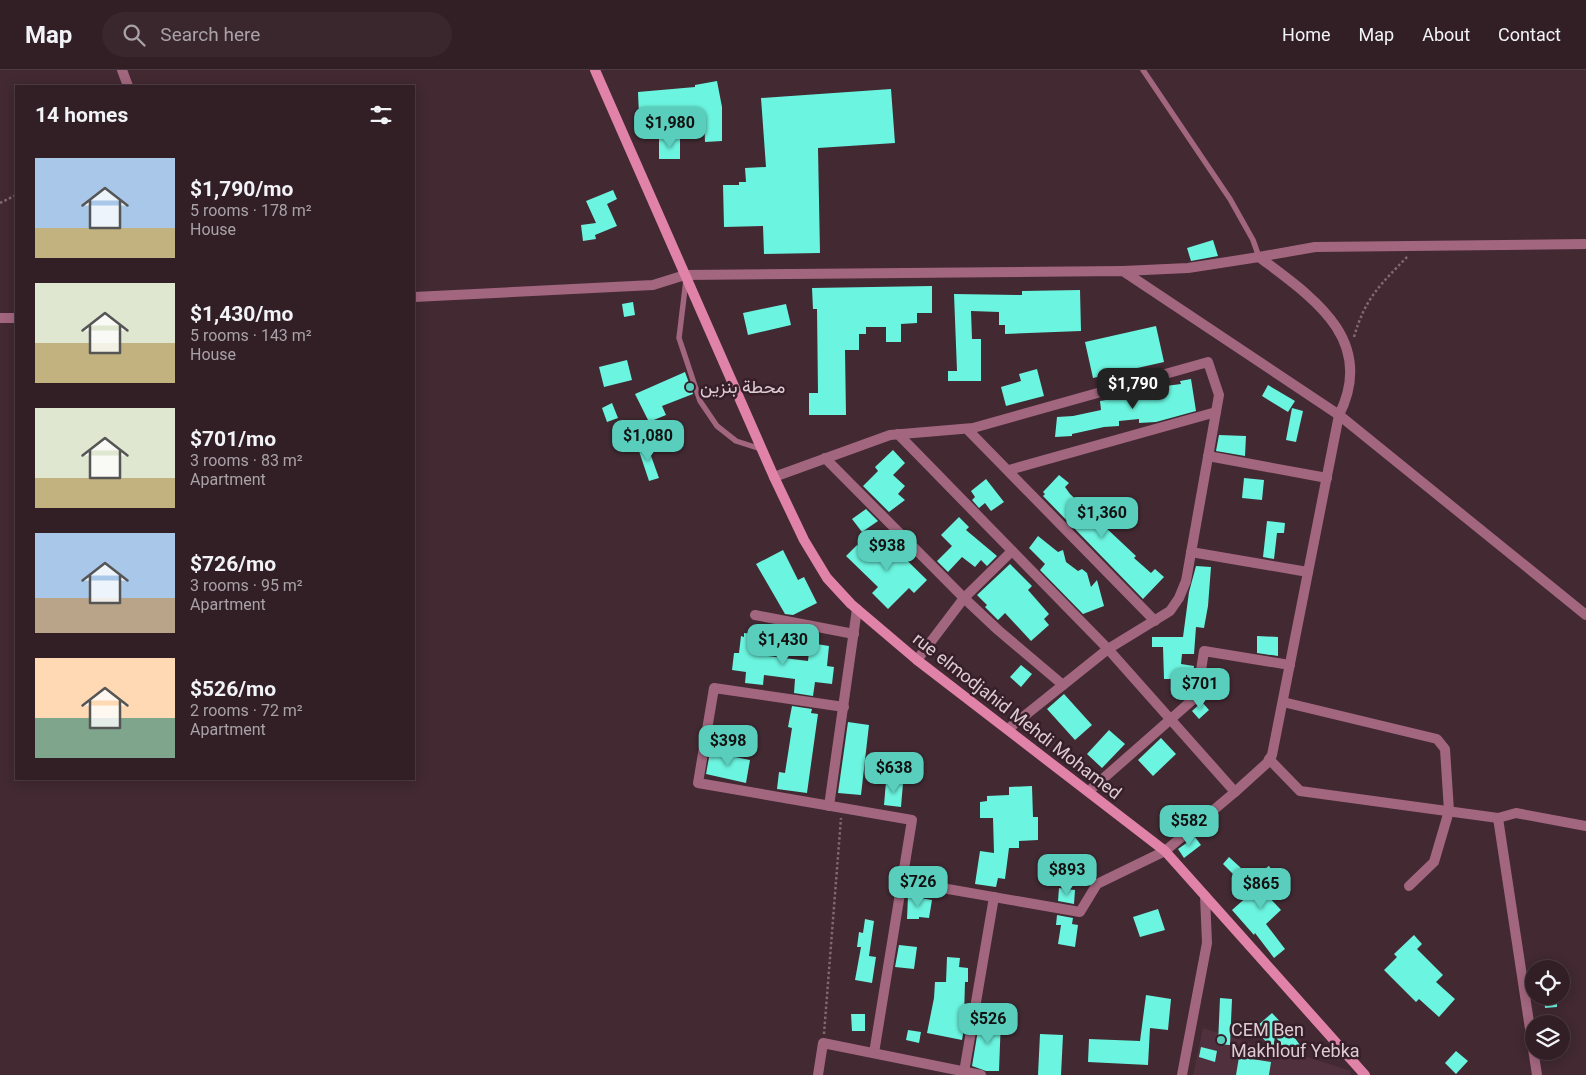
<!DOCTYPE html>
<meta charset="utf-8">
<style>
body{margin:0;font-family:Roboto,Vazirmatn,sans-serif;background:#3a272e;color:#f1f3f6;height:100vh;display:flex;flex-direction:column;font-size:19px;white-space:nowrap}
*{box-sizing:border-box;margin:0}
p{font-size:16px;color:#a8a2a7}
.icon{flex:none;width:28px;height:28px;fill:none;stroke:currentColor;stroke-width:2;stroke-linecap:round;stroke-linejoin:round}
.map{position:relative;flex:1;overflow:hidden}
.side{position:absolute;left:15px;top:15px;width:400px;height:695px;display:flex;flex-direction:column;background:#321f26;border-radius:0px;box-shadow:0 2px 12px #0003,0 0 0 1px #4d3d43}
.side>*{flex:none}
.controls{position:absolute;left:1525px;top:890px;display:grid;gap:10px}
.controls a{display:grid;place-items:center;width:45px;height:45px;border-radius:50%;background:#321f26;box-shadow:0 2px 12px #0003,0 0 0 1px #4d3d43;font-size:25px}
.price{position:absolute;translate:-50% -42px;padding:0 11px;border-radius:10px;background:#5acebd;color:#111;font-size:16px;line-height:32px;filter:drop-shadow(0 1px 2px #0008)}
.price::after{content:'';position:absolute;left:50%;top:30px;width:15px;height:11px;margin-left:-8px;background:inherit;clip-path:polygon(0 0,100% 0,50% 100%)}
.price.current{background:#222;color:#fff}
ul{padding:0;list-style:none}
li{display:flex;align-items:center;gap:15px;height:125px;padding:0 20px}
li span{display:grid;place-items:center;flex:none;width:140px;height:100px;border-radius:0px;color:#555}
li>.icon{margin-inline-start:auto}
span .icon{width:60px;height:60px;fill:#fffc;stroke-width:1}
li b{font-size:21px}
h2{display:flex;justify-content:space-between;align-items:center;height:60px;padding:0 20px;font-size:21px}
header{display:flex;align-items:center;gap:30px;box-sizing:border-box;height:70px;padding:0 25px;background:#321f26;border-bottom:1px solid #4d3d43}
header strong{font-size:24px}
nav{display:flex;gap:28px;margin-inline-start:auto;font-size:18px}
.search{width:350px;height:45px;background:#3a272e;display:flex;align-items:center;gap:12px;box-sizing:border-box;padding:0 18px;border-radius:28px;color:#a8a2a7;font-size:19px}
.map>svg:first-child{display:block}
.built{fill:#50303d}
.building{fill:#6bf4df}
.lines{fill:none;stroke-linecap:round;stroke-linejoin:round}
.path{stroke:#806a71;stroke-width:2.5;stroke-dasharray:2.5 2.5;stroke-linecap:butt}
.service{stroke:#a2667e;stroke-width:5.5}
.minor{stroke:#a2667e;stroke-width:10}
.secondary{stroke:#e182a9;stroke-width:10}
.poi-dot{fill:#5acebd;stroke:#371f29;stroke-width:2}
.labels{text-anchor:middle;stroke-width:5;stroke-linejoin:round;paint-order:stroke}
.poi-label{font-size:18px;fill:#ddccd2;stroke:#371f29;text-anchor:start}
.street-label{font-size:18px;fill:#ddccd2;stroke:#371f29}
</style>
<header>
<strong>Map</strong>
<div class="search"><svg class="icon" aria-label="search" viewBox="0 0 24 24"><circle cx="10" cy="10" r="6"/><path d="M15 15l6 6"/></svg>Search here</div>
<nav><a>Home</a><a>Map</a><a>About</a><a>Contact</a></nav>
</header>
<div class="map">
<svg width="1586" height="1005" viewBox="0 0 1586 1005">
<rect width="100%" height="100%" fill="#422932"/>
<path class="built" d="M1203,958l93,30 2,-4 53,17 -1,4h-157z"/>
<g class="building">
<path d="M717,11l5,26v34l-17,1 -1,-28 -65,2 -1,-24 57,-5v-2z"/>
<path d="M891,19l4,54 -77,5 2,105 -56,1 -1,-28 -39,1 -1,-42h16v-3h7l-1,-14 21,-1 -5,-69z"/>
<path d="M680,68v21h-21v-20z"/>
<path d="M613,120l4,9 -10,5 10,22 -22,9 1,4 -13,2 -2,-16 15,-2 -10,-22z"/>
<path d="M1213,170l5,16 -27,5 -4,-13z"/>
<path d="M932,216v27h-15v10l-16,1v18h-15v-15h-20v7h-7v16h-14l1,65h-37v-22h9l-1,-84h-4l-1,-21z"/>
<path d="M1080,220l1,41 -76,3v-9h-6v-13l-28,-1 1,28h9v42h-33v-10h9l-3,-77 68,1v-4z"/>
<path d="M633,232l2,13 -11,2 -2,-13z"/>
<path d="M786,234l5,21 -43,10 -5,-22z"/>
<path d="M1156,256l8,36 -71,16 -8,-36z"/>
<path d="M627,290l5,20 -28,7 -5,-20z"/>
<path d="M1037,299l7,27 -38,10 -5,-19 20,-6 -2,-7z"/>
<path d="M685,302l8,22 -31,12 4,9 -17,7 -14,-28z"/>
<path d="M1191,309l5,32 -40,11 -17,1v-4l-20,2v5l-15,1 -32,7v2l-17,1 2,-20 16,-1 28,-6 -1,-9 18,-3v-2l32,-3v-5l31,-4 -1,-3z"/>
<path d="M1268,315l27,16 -7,11 -26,-16z"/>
<path d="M612,333l6,15 -11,4 -5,-14z"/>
<path d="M1292,338l11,3 -7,31 -10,-2z"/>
<path d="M1219,365l27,1 -1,20 -29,-5z"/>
<path d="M646,372l13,36 -10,3 -12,-36z"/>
<path d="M893,380l12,13 -12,12 12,11 -7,8 7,6 -16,12 -26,-26 15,-15 -3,-4z"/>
<path d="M1059,405l10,8 -4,4 5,7 66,62 -2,2 17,15 4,-4 9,8 -21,22 -100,-103 2,-2 -2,-2z"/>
<path d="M1244,408l20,2 -2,20 -20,-2z"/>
<path d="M986,409l18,23 -13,9 -6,-8 -6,5 -7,-8 3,-3 -4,-6z"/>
<path d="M866,439l12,12 -16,11 -10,-13z"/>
<path d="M959,447l10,10 -3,3 31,26 -10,10 -6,-6 -6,7 -13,-10 -14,15 -11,-11 15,-15 -11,-11z"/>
<path d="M1267,451l18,2 -1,10h-7l-3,26 -11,-2z"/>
<path d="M1038,466l20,16 5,-2 3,12 12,9 4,-2 5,4 4,14 6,-7 7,26 -21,8 -43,-44 5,-6 -16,-16z"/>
<path d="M884,468l43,42 -13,13 -5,-5 -21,21 -16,-16 6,-6 -32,-31 11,-11 10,10z"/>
<path d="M783,480l15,30 6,-3 13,26 -24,12 -8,-1 -29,-50z"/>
<path d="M1010,494l22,22 -4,4 21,24 -5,5 5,6 -18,16 -26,-28 -7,7 -13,-13 2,-2 -10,-10z"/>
<path d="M1196,496l15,1 -3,39 -4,22 -8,-1 -2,27h-12l-1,10 13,2 -2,20h-17v-7h-11l-1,-32h-11v-10h31l6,-45z"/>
<path d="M744,563l18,2 -2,20 48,6 2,-18 19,3 -2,20 7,1 -2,17 -17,-2 -2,14 -19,-3 1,-14 -31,-4 -1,10 -18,-2 1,-11 -14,-2 2,-17h5l2,-17 3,1z"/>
<path d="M1257,566l21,1v19l-21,-3z"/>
<path d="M1021,595l11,9 -11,13 -11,-10z"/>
<path d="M1064,624l28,31 -17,15 -28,-31z"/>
<path d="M1202,632l7,8 -10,9 -7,-8z"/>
<path d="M792,636l20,3 -1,4 7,1 -11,79 -30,-4 2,-17 6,1 7,-45 -4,-1z"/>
<path d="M848,652l21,3 -8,70 -23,-2z"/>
<path d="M1109,660l16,14 -23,24 -15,-14z"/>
<path d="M1161,668l15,16 -23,22 -15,-16z"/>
<path d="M710,682l40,8 -4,23 -40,-9z"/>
<path d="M886,712l17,1 -2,24 -17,-2z"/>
<path d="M1032,716l1,31h5v23l-19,1v7h-10l-4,31 -7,-1 -2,9 -21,-3 5,-33 14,2 -1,-35h-13v-16l7,-1v-5l22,-1v-8z"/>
<path d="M1195,767l6,8 -17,13 -6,-9z"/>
<path d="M1229,787l12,11 -7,7 -11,-11z"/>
<path d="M1269,796l12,17 -15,11 15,16 -15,14 19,25 -11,9 -19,-25 -1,2 -22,-25 25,-22 -9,-8z"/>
<path d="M1059,818l16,2 -1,14 -16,-3z"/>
<path d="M908,826h12v2l12,2 -3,18 -10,-1v2h-12z"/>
<path d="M1158,839l7,21 -25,7 -7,-20z"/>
<path d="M1057,845l16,3 -1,6 6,1 -3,22 -17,-3 3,-19h-5z"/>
<path d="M865,849l9,2 -5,35 7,1 -4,26 -17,-3 6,-33h-4l2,-15 4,1z"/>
<path d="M1414,865l8,9 -5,5 26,26 -7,7 19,17 -16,18 -20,-18 -3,3 -32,-32 13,-13 -3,-3z"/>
<path d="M899,875l18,2 -3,22 -19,-2z"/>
<path d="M947,887l13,1 -1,9 9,1v14h-3l-1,35h2l-4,23 -35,-7 7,-35 1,-16h11z"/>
<path d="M1146,925l25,4 -3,31 -18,-2 -2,37 -60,-3 1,-23 51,2z"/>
<path d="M1544,926h13v11l-12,1z"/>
<path d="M1220,928l12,1 -2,46 -12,-1z"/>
<path d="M1272,943l20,21 10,14 -12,9 -15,-21 -2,14 -12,-14 3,-3 -7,-7z"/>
<path d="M851,944h14v17h-13z"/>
<path d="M980,948h21l-2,53h-13l-14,-5z"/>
<path d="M908,960l13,2 -2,11 -13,-3z"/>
<path d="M1040,964l23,1 -2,40h-23z"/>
<path d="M1201,977l16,4 -2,11 -16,-5z"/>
<path d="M1456,981l12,10 -12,13 -11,-11z"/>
<path d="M1239,987l32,5 -2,13h-33z"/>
</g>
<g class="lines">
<g class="path">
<path d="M0,133l16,-8"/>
<path d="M1354,267c11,-39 27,-53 54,-81"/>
<path d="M824,964l17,-216"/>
</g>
<g class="service">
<path d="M1143,0l87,129 23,41 6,17"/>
<path d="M686,210l-7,58 21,63 17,25 19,15 25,8"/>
</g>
<g class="minor">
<path d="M122,0l6,16"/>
<path d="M1259,187l56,-10 271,-3"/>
<path d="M414,227l239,-12 32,-10 438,-4 216,144 247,200"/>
<path d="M0,248h16"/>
<path d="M967,359l188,192"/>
<path d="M898,364l210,215 127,143"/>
<path d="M1208,386l119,22"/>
<path d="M825,388l139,140 34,32 65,55"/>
<path d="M1009,400l207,-58"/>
<path d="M774,407l116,-42 83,-7 235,-66 11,33 -33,186 -7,17 -9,13 -62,38 -100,80"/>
<path d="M1191,482l117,20"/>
<path d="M755,545l99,19"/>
<path d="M917,590l47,-62 48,-47"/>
<path d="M1283,632l154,37 8,10 4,62 -15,51 -25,24"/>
<path d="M844,637l-130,-19 -16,95 214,37 -38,233"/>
<path d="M1269,689l31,32 198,27 18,-5 70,13"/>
<path d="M1089,721l108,-95 7,-45 86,14"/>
<path d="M829,736l28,-197"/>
<path d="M1498,748l39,257"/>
<path d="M902,811l178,31 17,-28 68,-33 70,-59 32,-29 5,-8 67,-340c38,-76 -27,-118 -80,-158l-71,11 -65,3"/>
<path d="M964,1002l30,-175"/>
<path d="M818,1005l5,-32 158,32"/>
<path d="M1182,1005l25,-132 -2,-47"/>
</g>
<path class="secondary" d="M595,0l179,407 30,63 23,38 24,26 66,56 248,191 200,224"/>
</g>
<g class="poi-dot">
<circle cx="690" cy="317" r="5"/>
<circle cx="1221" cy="970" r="5"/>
</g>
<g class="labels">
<g class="poi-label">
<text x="700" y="323">محطة بنزين</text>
<text x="1231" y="966">CEM Ben<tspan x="1231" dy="21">Makhlouf Yebka</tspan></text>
</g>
<g class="street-label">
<text transform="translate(1017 646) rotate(38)" y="6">rue elmodjahid Mehdi Mohamed</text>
</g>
</g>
</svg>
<div class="controls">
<a><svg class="icon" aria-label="locate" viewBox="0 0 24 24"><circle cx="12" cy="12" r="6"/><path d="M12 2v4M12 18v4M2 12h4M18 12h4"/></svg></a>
<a><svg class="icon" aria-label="layers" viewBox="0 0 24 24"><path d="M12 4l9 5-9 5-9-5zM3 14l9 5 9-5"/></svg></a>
</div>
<b class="price" style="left:670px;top:79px">$1,980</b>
<b class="price current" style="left:1133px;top:340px">$1,790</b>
<b class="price" style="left:648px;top:392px">$1,080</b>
<b class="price" style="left:1102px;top:469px">$1,360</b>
<b class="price" style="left:887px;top:502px">$938</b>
<b class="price" style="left:783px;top:596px">$1,430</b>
<b class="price" style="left:1200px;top:640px">$701</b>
<b class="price" style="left:728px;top:697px">$398</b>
<b class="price" style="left:894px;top:724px">$638</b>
<b class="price" style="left:1189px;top:777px">$582</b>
<b class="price" style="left:1067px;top:826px">$893</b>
<b class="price" style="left:918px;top:838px">$726</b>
<b class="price" style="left:1261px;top:840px">$865</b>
<b class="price" style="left:988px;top:975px">$526</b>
<section class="side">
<h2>14 homes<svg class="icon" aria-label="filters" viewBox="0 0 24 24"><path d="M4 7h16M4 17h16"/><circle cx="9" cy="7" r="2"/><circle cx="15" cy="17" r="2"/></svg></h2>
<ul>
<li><span style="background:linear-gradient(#a9c7e8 70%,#c2b280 0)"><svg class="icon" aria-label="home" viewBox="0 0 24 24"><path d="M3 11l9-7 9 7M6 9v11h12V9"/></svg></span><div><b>$1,790/mo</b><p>5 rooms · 178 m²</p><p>House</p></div></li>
<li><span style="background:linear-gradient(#dfe7d0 60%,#c2b280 0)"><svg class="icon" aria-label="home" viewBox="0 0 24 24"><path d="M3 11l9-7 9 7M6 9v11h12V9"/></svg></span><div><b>$1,430/mo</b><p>5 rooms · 143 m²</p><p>House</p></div></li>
<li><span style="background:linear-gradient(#dfe7d0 70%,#c2b280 0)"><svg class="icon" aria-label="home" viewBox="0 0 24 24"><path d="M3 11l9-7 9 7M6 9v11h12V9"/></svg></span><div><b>$701/mo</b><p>3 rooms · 83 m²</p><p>Apartment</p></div></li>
<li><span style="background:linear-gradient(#a9c7e8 65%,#b9a48a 0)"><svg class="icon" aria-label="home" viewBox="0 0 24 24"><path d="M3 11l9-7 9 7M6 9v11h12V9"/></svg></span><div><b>$726/mo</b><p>3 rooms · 95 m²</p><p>Apartment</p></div></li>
<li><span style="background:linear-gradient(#ffd9b3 60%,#7fa58c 0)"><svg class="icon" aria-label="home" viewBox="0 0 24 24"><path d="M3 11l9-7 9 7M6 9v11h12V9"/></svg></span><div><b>$526/mo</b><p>2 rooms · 72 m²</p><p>Apartment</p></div></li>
</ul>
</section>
</div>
